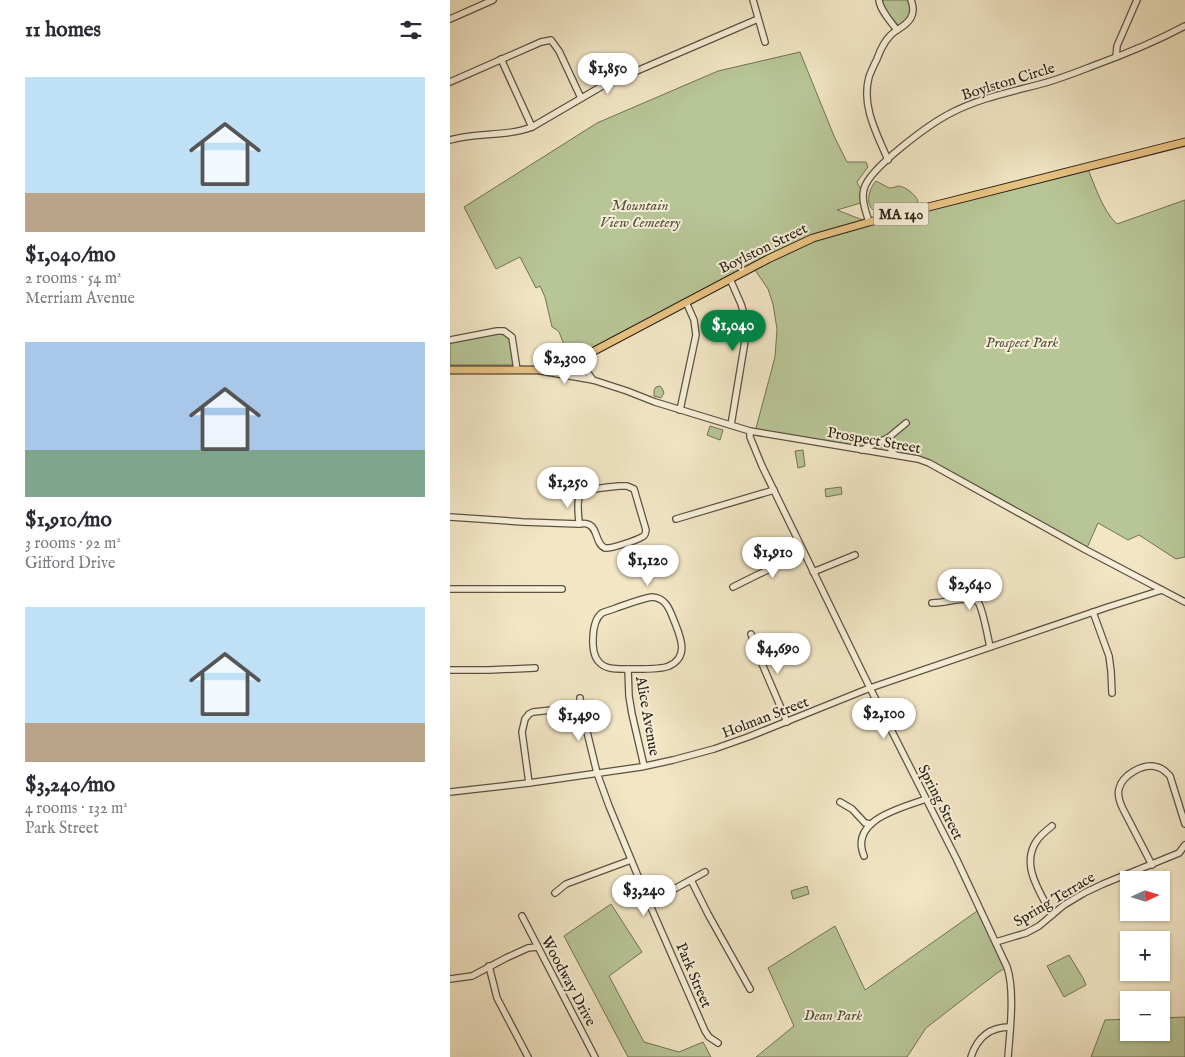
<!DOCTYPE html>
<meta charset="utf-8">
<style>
body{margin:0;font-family:"IM FELL English",serif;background:#f2f2f3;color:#2b2b33;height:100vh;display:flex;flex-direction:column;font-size:19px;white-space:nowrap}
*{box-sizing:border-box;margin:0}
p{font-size:16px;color:#7c7c81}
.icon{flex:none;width:28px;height:28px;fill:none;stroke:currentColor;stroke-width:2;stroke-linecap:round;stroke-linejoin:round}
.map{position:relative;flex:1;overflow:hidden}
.details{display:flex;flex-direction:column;background:#fff;width:450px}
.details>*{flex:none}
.needle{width:32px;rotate:86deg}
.buttons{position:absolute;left:670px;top:871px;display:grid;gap:10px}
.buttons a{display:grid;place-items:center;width:50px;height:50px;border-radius:0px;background:#fff;box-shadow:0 1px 4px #0004;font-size:25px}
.price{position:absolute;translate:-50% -42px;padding:0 11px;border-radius:18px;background:#fff;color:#222;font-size:16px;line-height:32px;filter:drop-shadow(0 1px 2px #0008)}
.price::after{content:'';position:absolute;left:50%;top:30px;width:15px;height:11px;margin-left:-8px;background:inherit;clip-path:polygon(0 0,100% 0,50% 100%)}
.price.on{background:#0b8043;color:#fff}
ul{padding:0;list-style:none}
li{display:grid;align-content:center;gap:10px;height:265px;padding:0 25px}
li span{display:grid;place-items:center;height:155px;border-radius:0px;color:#555}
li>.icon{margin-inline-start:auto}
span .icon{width:90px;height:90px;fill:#fffc;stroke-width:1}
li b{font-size:21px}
h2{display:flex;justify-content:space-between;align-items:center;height:60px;padding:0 25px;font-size:21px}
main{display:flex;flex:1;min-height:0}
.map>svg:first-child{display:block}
.green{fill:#b8c697;stroke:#707357}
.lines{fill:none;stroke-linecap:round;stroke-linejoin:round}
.minor-casing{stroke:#5a5242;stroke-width:8}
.major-casing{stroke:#282017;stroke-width:9}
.minor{stroke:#f7efd9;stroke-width:5.5}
.major{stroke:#e9c382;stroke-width:7}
.labels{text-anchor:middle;stroke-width:4;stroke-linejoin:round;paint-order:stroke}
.shield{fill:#f7efd9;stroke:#665e51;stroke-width:1}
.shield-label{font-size:14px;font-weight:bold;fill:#282017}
.street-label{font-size:15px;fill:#282017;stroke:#f7efd9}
.park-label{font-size:15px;font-style:italic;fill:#53523d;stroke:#f7efd9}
</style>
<main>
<section class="details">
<h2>11 homes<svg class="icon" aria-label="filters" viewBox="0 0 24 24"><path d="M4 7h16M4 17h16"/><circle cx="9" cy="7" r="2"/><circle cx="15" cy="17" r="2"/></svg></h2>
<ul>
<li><span style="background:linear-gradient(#bfe0f5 75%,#b9a48a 0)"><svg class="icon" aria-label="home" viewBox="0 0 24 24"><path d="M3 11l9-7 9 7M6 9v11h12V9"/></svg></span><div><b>$1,040/mo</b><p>2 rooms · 54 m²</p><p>Merriam Avenue</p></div></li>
<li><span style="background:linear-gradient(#a9c7e8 70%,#7fa58c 0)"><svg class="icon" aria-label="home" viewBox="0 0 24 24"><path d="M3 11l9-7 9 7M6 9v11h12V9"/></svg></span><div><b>$1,910/mo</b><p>3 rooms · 92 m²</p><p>Gifford Drive</p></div></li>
<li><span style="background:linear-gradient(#bfe0f5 75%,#b9a48a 0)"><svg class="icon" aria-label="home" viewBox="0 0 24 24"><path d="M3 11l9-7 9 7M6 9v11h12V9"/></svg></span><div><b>$3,240/mo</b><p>4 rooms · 132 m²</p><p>Park Street</p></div></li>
</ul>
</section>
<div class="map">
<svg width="735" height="1057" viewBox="0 0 735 1057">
<rect width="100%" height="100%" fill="#f2e6c5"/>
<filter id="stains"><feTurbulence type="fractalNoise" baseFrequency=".004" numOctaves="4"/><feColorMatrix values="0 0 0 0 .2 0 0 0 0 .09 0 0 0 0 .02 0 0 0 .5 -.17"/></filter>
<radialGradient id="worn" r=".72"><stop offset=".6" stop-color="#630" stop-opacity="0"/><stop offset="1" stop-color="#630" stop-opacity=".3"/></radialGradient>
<g class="green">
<path d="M433,0h25c5,12 1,18 -8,25h-3l-15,-20z"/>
<path d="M350,52l34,84 13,26h19l2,5 -11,15 6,12 1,8 -27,8 31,12 219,-55c8,18 15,43 30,57l68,-24v357l-9,2 -37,-24 -11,5 -30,-17 -12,27 -157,-87 -174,-31 20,-75 2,-28 -4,-25 -5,-15 -15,-22 -182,95 -12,-30 -2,-2 -5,-3 -7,-30 -5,-11 -4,2 -16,-31 -24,12 -32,-62 133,-84 121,-52z"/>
<path d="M426,181l13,7c3,0 6,-1 9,-2 7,0 18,9 20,15l-7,5 -31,7c-16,-3 -13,-22 -4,-32z"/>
<path d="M47,334c16,-1 15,17 17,29l-2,2h-62v-22z"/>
<path d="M210,386l2,2 2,5 -3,5 -7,-2v-6l2,-3z"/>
<path d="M260,426l13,4 -3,10 -13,-5z"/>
<path d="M353,450l2,16 -7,2 -3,-17z"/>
<path d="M391,487l1,7 -16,3 -1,-8z"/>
<path d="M357,886l2,8 -16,5 -2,-8z"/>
<path d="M161,904l31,48 -33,24 35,66 35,10 24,-10 8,15h-83l-64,-121z"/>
<path d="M530,909l27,58 -10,6 -71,55 -19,29h-151l38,-31 -26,-58 67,-42 30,64z"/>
<path d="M619,955l14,23 3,7 -22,12 -17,-31z"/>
<path d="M735,1017v40h-94l14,-37 24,-1v13h32v-14z"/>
</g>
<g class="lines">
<g class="minor-casing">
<g id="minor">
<path d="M303,0l12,42"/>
<path d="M429,0c1,10 12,22 18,30 12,-7 20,-15 14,-30"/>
<path d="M0,19l43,-19"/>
<path d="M666,57l1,-11 20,-46"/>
<path d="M51,59l31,68"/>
<path d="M0,82l91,-40 10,-2 8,11 22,47"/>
<path d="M0,140c26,-8 56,-3 82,-13l72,-42 154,-66"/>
<path d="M438,160c-11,-26 -27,-54 -19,-83 2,-6 5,-12 8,-18 4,-11 9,-22 20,-29"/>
<path d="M419,222c-3,-10 -8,-22 -5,-33 5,-21 67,-66 87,-76 30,-16 65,-22 97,-31 17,-5 34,-12 50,-18 30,-11 59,-23 87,-38"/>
<path d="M280,279l11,25 6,19 -2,18 -14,84"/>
<path d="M0,340l47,-9h7l8,6 5,33"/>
<path d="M134,356l4,17 5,7"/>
<path d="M129,359l1,11 4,8"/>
<path d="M91,371l52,9 34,11 28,11 95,29 168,28 11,4 157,87 99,52"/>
<path d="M230,410l16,-75 -2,-15 -8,-18"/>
<path d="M300,431v6l12,29 108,222 87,172 50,107c8,23 3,65 1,90"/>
<path d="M438,438l3,12 3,4"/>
<path d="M412,450l26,-12 18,-15"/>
<path d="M169,486h8l7,3 12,41c-1,4 0,5 -4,7 -5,3 -31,12 -37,11 -10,-4 -7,-22 -18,-24 -3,-1 -6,0 -8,0 0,-8 -3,-22 1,-28 5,-8 30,-9 39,-10z"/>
<path d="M0,517l73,5 56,2"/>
<path d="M226,519l98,-29"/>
<path d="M363,572l42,-17"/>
<path d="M283,587l24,-12 47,-22"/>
<path d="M0,589h112"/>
<path d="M202,597c15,1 18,14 23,26 6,15 14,34 -6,43 -8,4 -36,3 -45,3 -9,0 -19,0 -25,-7 -9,-9 -8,-41 3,-49 4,-2 10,-3 14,-5 12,-4 24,-9 36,-11z"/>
<path d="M482,603c12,0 23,-4 35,-4 4,0 8,0 11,3 5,7 10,36 12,45"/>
<path d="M643,612l16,44 2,15 1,22"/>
<path d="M301,634l6,18 30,70"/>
<path d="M178,669l1,27 3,18 12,52"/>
<path d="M0,670h39l46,-2"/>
<path d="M130,698l1,9 16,66 12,33 40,97 56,128 4,6 9,6"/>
<path d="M79,783l-7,-51 3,-13 4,-5 4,-2 48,-5"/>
<path d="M0,792l79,-9 112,-16 32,-7 41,-11 34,-12 122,-49 238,-81 54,-17"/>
<path d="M390,802l12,7 13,14 6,1"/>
<path d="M414,856c-15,-36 37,-48 62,-57"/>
<path d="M702,865l-29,-56c-3,-6 -6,-13 -4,-20 3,-14 24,-26 38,-22 6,1 9,5 13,9l15,48"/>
<path d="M241,880l17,34 42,75"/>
<path d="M105,893l11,-9 65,-24"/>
<path d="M199,903l56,-31"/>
<path d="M602,915c-12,-23 -33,-51 -14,-76 4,-5 9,-9 14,-13"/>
<path d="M72,916l73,141"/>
<path d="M546,942l30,-9 13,-7 25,-21 20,-12 19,-9 76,-31 6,-8"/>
<path d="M39,966l8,32 31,59"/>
<path d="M0,979l22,-3 34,-18 22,-10 9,-1"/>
<path d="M521,1057c6,-19 19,-30 39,-30"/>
</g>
</g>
<g class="major-casing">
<path id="major" d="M0,370h89l21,-4 19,-7 189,-100 45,-21 56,-16 316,-80"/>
</g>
<use href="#minor" class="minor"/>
<use href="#major" class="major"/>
</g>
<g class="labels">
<rect class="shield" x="423.5" y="202.5" width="55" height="23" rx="4"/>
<g class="shield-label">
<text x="451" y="219">MA 140</text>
</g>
<g class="street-label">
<text transform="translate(558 81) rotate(-17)" y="5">Boylston Circle</text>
<text transform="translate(313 248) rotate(-26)" y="5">Boylston Street</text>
<text transform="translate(424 440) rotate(10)" y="5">Prospect Street</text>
<text transform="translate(198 716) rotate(80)" y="5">Alice Avenue</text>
<text transform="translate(315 717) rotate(-21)" y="5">Holman Street</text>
<text transform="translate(491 802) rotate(63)" y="5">Spring Street</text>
<text transform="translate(604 899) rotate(-31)" y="5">Spring Terrace</text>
<text transform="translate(244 975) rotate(67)" y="5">Park Street</text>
<text transform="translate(119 981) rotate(62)" y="5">Woodway Drive</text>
</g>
<g class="park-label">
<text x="190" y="210">Mountain<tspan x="190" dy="17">View Cemetery</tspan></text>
<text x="572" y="347">Prospect Park</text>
<text x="383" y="1020">Dean Park</text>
</g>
</g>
<rect width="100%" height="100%" filter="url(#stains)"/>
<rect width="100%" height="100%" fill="url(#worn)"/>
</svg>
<div class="buttons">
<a><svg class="needle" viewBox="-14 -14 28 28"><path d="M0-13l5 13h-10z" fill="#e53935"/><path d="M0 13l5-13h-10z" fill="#7c7c81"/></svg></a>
<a>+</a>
<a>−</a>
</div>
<b class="price" style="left:158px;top:95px">$1,850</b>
<b class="price on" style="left:283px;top:352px">$1,040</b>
<b class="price" style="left:115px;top:385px">$2,300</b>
<b class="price" style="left:118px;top:509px">$1,250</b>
<b class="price" style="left:323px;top:579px">$1,910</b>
<b class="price" style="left:198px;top:587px">$1,120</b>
<b class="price" style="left:520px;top:611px">$2,640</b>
<b class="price" style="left:328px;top:675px">$4,690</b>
<b class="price" style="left:434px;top:740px">$2,100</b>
<b class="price" style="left:129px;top:742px">$1,490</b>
<b class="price" style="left:194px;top:917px">$3,240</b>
</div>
</main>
